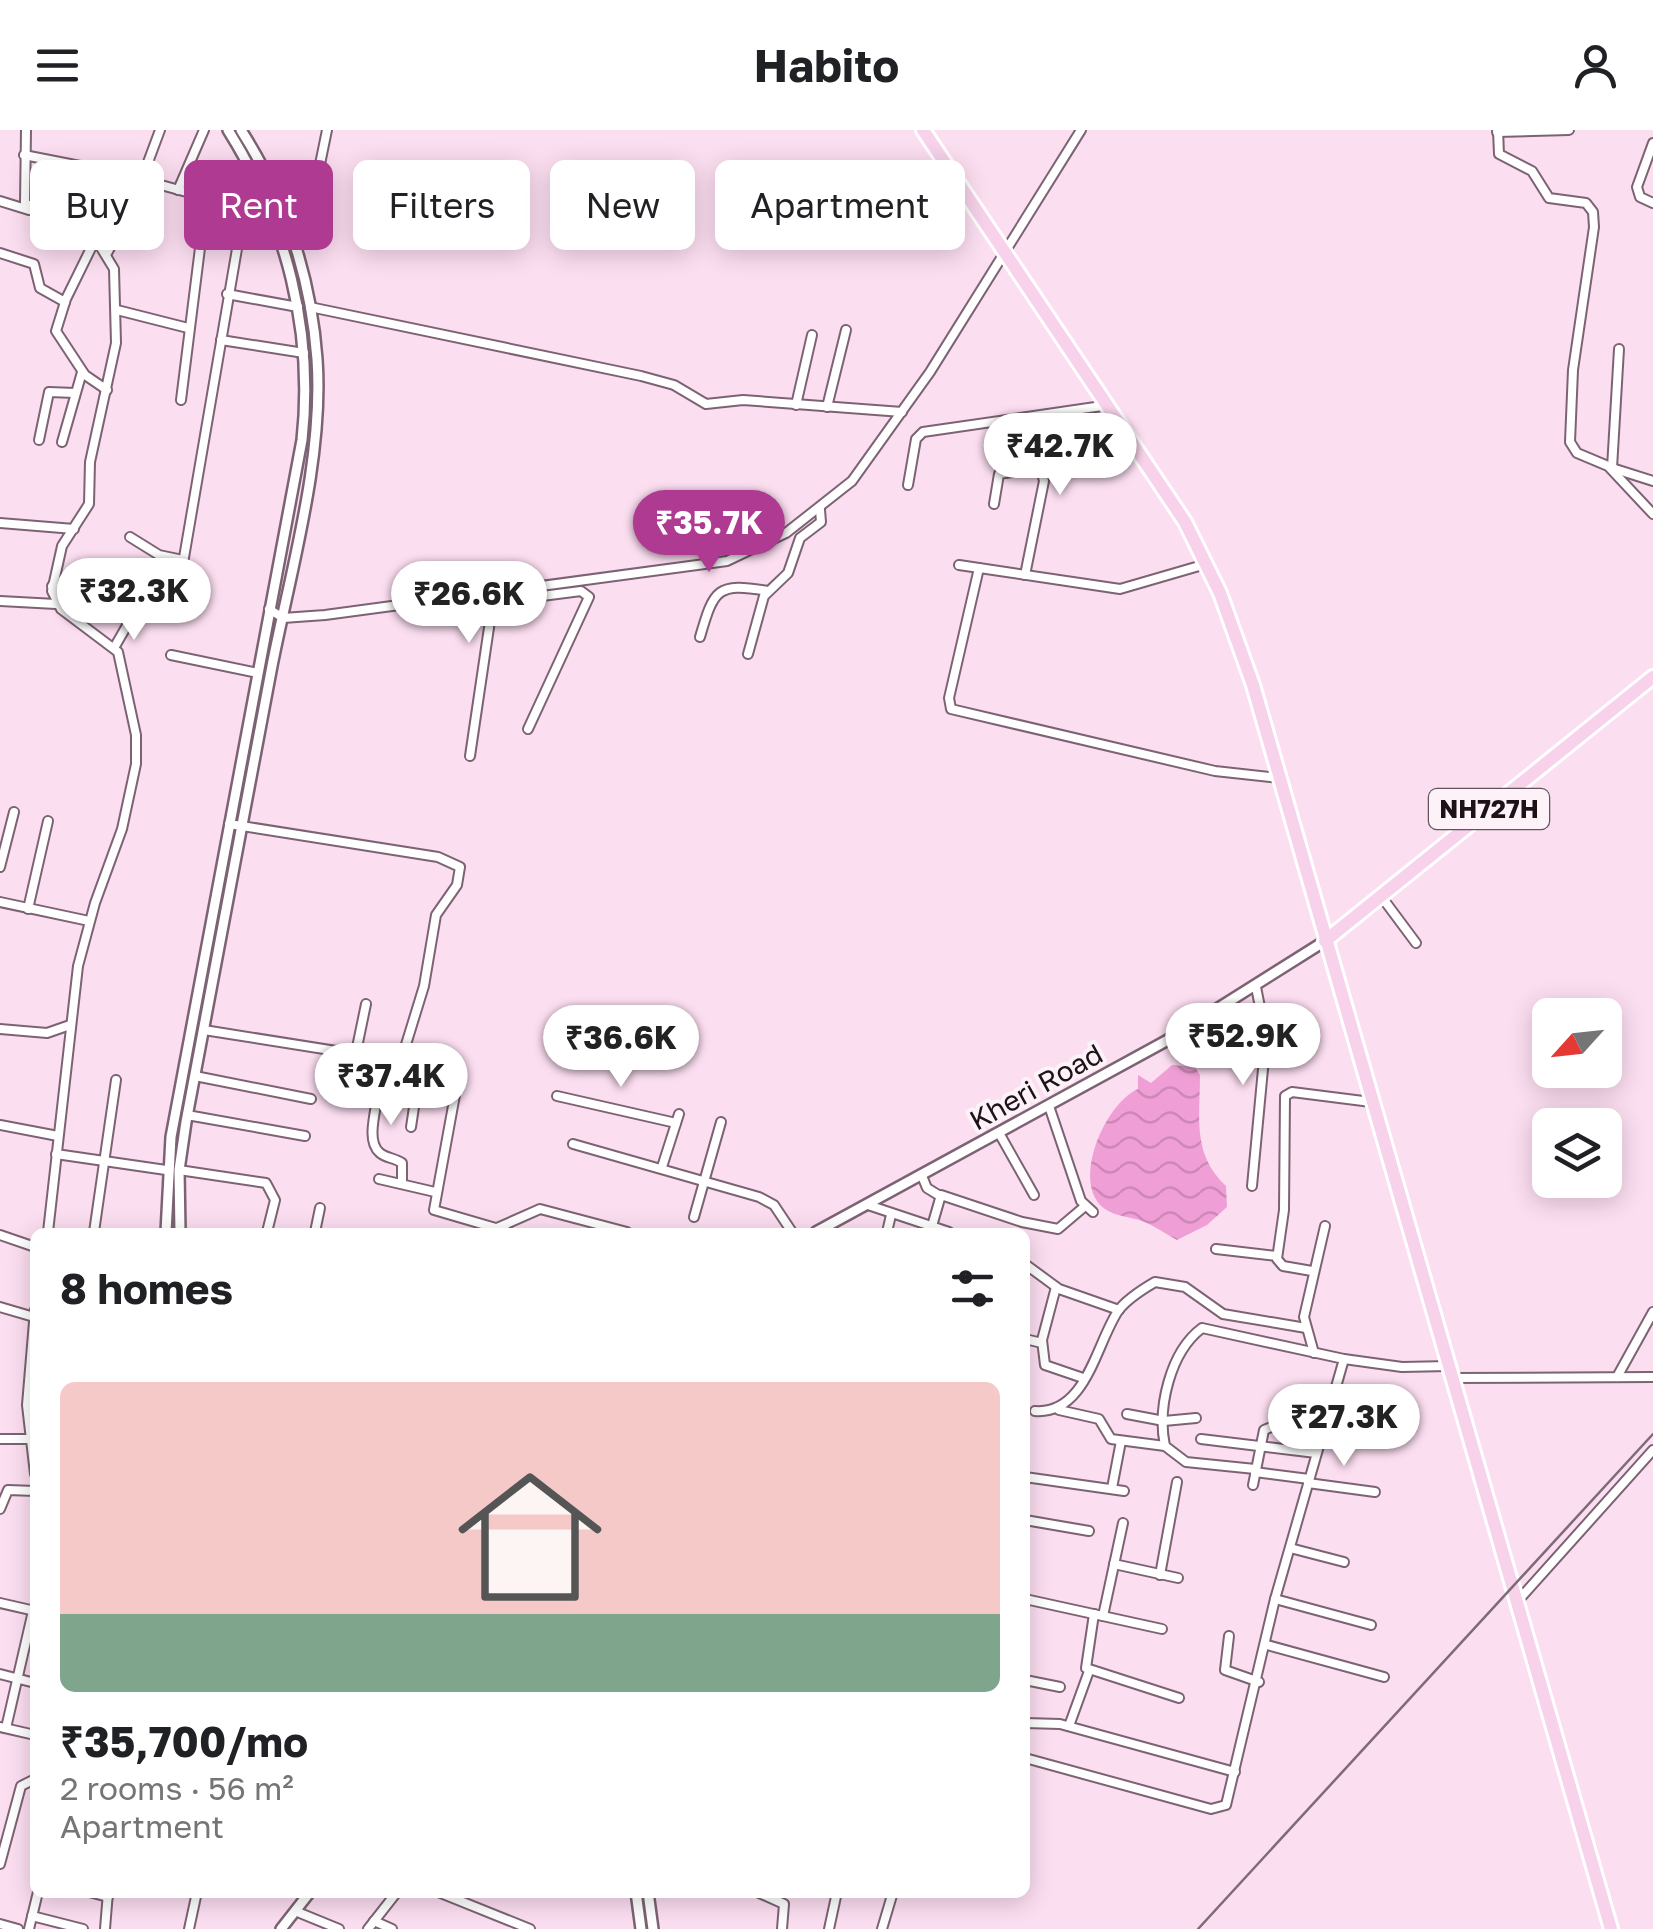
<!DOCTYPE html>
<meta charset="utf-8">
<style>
body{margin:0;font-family:"Golos Text",sans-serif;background:#f2f2f2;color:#202124;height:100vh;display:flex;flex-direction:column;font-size:38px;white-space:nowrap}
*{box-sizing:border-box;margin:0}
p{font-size:32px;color:#757577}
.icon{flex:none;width:55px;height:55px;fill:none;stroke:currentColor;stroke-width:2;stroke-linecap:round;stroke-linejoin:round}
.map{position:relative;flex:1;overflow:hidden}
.panel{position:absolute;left:30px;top:1098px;width:1000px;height:670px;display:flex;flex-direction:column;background:#fff;border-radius:15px;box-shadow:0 5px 25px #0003}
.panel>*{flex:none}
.top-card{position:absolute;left:30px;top:30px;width:1000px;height:90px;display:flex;gap:20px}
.needle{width:65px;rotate:243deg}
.buttons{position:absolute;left:1532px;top:868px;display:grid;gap:20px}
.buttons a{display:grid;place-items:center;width:90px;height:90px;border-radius:15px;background:#fff;box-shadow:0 5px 25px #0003;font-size:50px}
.price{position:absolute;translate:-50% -85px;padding:0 22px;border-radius:35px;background:#fff;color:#222;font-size:32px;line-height:65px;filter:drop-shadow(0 2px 5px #0008)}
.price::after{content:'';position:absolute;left:50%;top:60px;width:30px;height:22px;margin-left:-15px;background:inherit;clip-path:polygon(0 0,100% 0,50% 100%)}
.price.on{background:#af3a91;color:#fff}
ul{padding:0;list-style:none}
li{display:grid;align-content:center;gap:20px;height:530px;padding:0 30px}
li span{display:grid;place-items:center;height:310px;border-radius:15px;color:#555}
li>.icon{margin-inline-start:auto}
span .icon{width:180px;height:180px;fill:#fffc;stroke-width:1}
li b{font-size:42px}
h2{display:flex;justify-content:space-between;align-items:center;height:120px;padding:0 30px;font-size:42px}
.tag{padding:0 35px;border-radius:15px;background:#fff;box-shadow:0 5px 25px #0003;font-size:35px;line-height:90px}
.tag.on{background:#af3a91;color:#fff}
header{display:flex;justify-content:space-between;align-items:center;height:130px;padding:0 30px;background:#fff;font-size:45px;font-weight:700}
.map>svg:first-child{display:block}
.water{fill:url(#water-waves)}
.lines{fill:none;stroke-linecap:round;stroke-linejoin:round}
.minor-casing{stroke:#7c6373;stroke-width:12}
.tertiary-casing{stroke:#7c6373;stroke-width:14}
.trunk-casing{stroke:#fff;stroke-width:18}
.minor{stroke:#fff;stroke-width:8}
.tertiary{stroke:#fff;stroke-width:9}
.trunk{stroke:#f7d2ea;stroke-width:12}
.rail{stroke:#7d6b76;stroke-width:2.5}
.labels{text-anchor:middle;stroke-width:8;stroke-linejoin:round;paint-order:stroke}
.shield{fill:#fef2f9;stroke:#60555c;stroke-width:2.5}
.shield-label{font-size:25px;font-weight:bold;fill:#1c1218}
.street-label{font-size:28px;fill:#1c1218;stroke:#fef2f9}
</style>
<header><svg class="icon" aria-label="menu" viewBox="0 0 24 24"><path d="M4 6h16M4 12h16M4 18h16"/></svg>Habito<svg class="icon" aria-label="person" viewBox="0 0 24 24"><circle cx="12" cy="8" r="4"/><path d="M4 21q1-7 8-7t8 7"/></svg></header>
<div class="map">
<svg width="1653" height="1799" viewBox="0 0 1653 1799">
<defs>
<pattern id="water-waves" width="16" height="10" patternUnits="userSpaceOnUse" patternTransform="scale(2.5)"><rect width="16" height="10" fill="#f09fd6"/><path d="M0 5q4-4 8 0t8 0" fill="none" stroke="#cd88b7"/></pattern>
</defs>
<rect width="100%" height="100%" fill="#fcdef1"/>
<path class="water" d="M1172,935l23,2 5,8c0,44 -8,79 26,111l1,21 -20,18 -30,15c-11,-6 -22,-14 -35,-19 -11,-4 -28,-5 -37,-12 -35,-25 -1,-105 33,-120v-14l13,8z"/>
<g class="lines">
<g class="minor-casing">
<g id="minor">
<path d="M26,0l-1,73 75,43 14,23 2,74 -26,119 -1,42 -27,42 -10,45 9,18 57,43 18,83v29l-14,65 -27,74 -17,63 -30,266"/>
<path d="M1498,0l1,24 33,17 17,27 37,5 7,9 1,15 -21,143 -3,72 7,11 31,13 45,48"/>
<path d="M1497,2l72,-2"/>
<path d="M1653,13l-16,44 3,10 13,6"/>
<path d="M24,25l97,19 149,41"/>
<path d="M178,60l26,-60"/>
<path d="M0,71l29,9"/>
<path d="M287,93l13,1 10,-11 17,-83"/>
<path d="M94,112l-28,57 -10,32 29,44 22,15"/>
<path d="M0,123l34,11 6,24 25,14"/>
<path d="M107,123l21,-37 32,-86"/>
<path d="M227,164l71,13"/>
<path d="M310,177l331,69 33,9 32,19 37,-4 159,12"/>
<path d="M117,180l71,18"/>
<path d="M221,210l83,13"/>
<path d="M181,270l19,-152 15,-48"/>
<path d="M796,275l16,-70"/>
<path d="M827,277l19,-77"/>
<path d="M39,310l10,-48 26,1"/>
<path d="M62,312l20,-70"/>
<path d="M1612,338l7,-119"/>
<path d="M1612,338l41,13"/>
<path d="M908,355l8,-46 7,-7 186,-27"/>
<path d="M994,374l5,-30 42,-6"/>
<path d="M0,393l74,6"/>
<path d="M130,407l29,18 24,5"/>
<path d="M959,435l161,24 86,-25"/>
<path d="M979,438l-30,130 2,11 264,62 64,7"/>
<path d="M1025,445l19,-94 -7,-27 28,-41"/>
<path d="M52,456l81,29"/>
<path d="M0,471l56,3"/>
<path d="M269,479l14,9 42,-3 402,-54 59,-28 66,-52 78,-109 151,-242"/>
<path d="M700,507c14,-48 17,-55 68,-46"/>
<path d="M114,518l19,-33 39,-22 9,-18 63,-367"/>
<path d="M748,524l16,-58 24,-23 12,-35 21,-16 -1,-12"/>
<path d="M171,525l87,18"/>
<path d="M528,599l61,-132 -8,-6 -47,6 -5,-12"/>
<path d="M470,626l21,-142 12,-12 31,-5"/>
<path d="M229,694l209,33 22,10 -3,18 -21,30 -12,71 -24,78"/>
<path d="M0,737l14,-55"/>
<path d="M1381,766l35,47"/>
<path d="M0,772l89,19"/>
<path d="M28,779l20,-88"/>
<path d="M0,899l47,4 23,-8"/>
<path d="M204,900l246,39 7,15 -23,126 75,22"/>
<path d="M355,927l11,-53"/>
<path d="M379,930c8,27 -19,77 1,93 6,5 15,5 22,10v21"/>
<path d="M195,946l116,23"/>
<path d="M557,966l119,27"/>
<path d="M1049,976l32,95 12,11"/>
<path d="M187,985l118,21"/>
<path d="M0,995l58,11"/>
<path d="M411,997l9,-60"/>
<path d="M999,1003l35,62"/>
<path d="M573,1014l186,53 15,8 18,27"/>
<path d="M56,1024l110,16"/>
<path d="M662,1037l17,-53"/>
<path d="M179,1040l87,13 9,17 -8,32"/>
<path d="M922,1046l5,12 13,8"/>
<path d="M379,1049l56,13"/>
<path d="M1252,1056l14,-149 -10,-50"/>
<path d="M868,1075l81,27"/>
<path d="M694,1087l27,-95"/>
<path d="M932,1096l9,-31 81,27 36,7 26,-22"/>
<path d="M497,1098l43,-19 87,23"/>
<path d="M94,1102l22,-152"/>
<path d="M315,1102l5,-24"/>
<path d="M887,1102l4,-17"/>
<path d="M0,1105l35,12"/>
<path d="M1216,1119l61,7"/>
<path d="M1025,1134l34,25 60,21"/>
<path d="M1312,1141l-29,-5 -6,-7 7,-49 1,-114 7,-4 79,10"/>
<path d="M1056,1157l-14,53 3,25 38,13"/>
<path d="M0,1177l34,10"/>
<path d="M35,1180l-8,95 8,69"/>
<path d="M1025,1209l17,4"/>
<path d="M1314,1223l-10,-36 21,-91"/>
<path d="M1617,1247l36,-65"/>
<path d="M1452,1248l201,-1"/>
<path d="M1059,1280l40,9 12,20 54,7"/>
<path d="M1035,1281c51,4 61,-67 83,-100 8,-11 25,-22 37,-29l30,5 38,27 83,14"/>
<path d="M1127,1284l37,7 32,-3"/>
<path d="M0,1309h28"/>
<path d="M1201,1309l115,14"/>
<path d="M1255,1339l-69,-7 -21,-16c-8,-38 5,-94 37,-118l142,31 58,8 47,-1"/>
<path d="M1255,1342l54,7"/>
<path d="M1025,1347l99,14"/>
<path d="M1308,1353l67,9"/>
<path d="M1253,1355l11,-55 37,-15 26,2"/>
<path d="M1112,1358l9,-47"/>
<path d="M0,1379l8,-19 27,1"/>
<path d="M1025,1390l64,11"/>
<path d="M1290,1418l54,14"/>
<path d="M1114,1434l64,14"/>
<path d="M1160,1445l17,-93"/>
<path d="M1025,1469l137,30"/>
<path d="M1275,1469l96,26"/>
<path d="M0,1473l35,8"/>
<path d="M1516,1473l137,-153"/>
<path d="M1094,1484l-8,54 93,30"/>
<path d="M1103,1486l20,-93"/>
<path d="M1229,1506l-4,34 34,12"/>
<path d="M1267,1515l117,32"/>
<path d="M0,1544l35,9"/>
<path d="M1025,1550l35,7"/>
<path d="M1025,1593l35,1 175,48"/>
<path d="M1069,1596l20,-55"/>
<path d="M0,1597l35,8"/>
<path d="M6,1598l27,-117"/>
<path d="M1025,1628l186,51 15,-4 49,-206 69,-240"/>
<path d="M0,1734l21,-78 14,-7"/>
<path d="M89,1762l19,5"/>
<path d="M438,1762l92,37"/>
<path d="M757,1762l27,12 -2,25"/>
<path d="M295,1781l44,18"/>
<path d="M32,1786l51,13"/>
<path d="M374,1791l18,8"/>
<path d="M0,1794l18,5"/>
<path d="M29,1799l9,-37"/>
<path d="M105,1799l3,-37"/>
<path d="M189,1799l8,-37"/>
<path d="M368,1799l29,-37"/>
<path d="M829,1799l8,-37"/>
<path d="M882,1799l11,-37"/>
</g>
</g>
<g class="tertiary-casing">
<g id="tertiary">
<path d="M166,1102l5,-95 131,-697c12,-109 -16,-218 -74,-310"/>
<path d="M180,1102l-1,-62 7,-48c28,-152 57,-304 86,-456 19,-96 52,-209 45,-307 -6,-82 -32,-160 -76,-229"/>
<path d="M816,1102l350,-191 159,-100"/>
<path d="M636,1762l5,37"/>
<path d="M648,1762l5,37"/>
<path d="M281,1799l29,-37"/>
</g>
</g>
<g class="trunk-casing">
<g id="trunk">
<path d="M923,0l262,392 35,71 33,92 358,1244"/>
<path d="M1325,811l328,-264"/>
</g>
</g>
<use href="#minor" class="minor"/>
<use href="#tertiary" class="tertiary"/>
<use href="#trunk" class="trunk"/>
<path class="rail" d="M1198,1799l455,-495"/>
</g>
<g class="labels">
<rect class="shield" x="1429" y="659" width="120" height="40" rx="8"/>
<g class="shield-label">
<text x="1489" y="688">NH727H</text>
</g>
<g class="street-label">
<text transform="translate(1036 957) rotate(-29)" y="10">Kheri Road</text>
</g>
</g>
</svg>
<div class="buttons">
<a><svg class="needle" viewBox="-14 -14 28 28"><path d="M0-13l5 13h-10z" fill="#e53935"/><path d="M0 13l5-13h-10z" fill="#757577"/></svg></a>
<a><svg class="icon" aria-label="layers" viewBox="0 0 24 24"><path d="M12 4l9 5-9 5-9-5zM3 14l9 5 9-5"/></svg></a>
</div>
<b class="price" style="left:1060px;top:368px">₹42.7K</b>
<b class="price on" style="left:709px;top:445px">₹35.7K</b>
<b class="price" style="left:134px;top:513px">₹32.3K</b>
<b class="price" style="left:469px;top:516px">₹26.6K</b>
<b class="price" style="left:1243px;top:958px">₹52.9K</b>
<b class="price" style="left:621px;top:960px">₹36.6K</b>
<b class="price" style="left:391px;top:998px">₹37.4K</b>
<b class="price" style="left:1344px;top:1339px">₹27.3K</b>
<div class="top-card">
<a class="tag">Buy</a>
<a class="tag on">Rent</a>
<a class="tag">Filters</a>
<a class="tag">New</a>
<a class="tag">Apartment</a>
</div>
<section class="panel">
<h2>8 homes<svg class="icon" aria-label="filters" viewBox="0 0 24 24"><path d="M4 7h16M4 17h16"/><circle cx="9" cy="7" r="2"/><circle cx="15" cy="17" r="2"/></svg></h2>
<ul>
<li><span style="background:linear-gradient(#f6c9c9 75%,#7fa58c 0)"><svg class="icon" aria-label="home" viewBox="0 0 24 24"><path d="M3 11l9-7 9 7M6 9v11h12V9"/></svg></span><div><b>₹35,700/mo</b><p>2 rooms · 56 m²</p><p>Apartment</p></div></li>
</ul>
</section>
</div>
